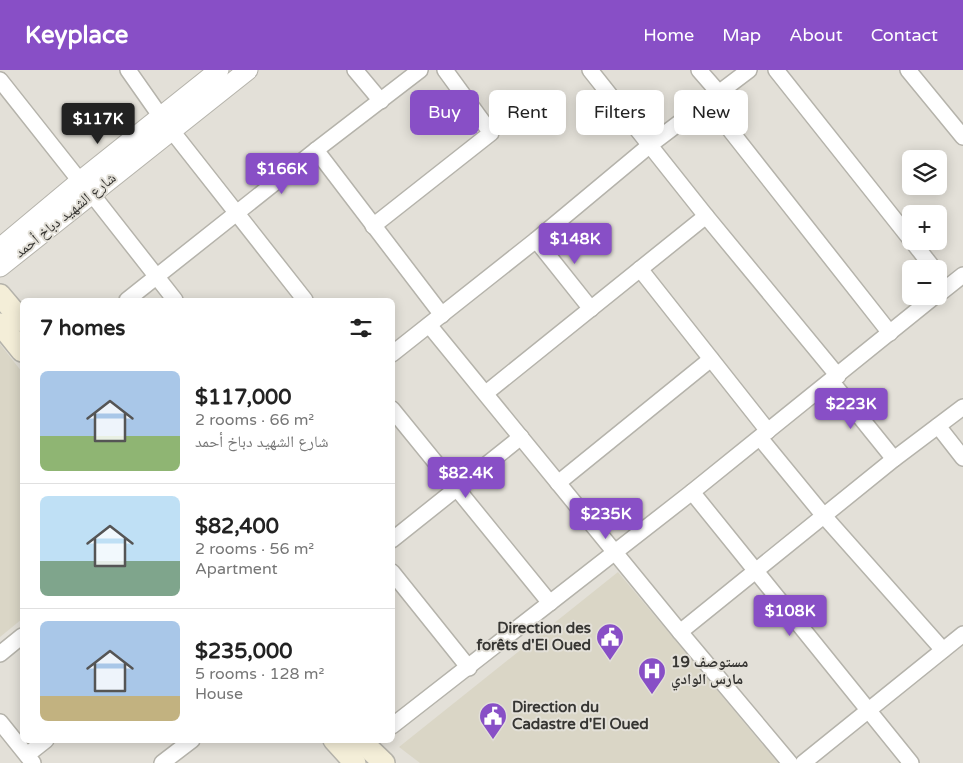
<!DOCTYPE html>
<meta charset="utf-8">
<style>
body{margin:0;font-family:"Varela Round","Noto Naskh Arabic",sans-serif;background:#f6f6f6;color:#222;height:100vh;display:flex;flex-direction:column;font-size:19px;white-space:nowrap}
*{box-sizing:border-box;margin:0}
p{font-size:16px;color:#767676}
.icon{flex:none;width:28px;height:28px;fill:none;stroke:currentColor;stroke-width:2;stroke-linecap:round;stroke-linejoin:round}
.map{position:relative;flex:1;overflow:hidden}
.panel{position:absolute;left:20px;top:228px;width:375px;height:445px;display:flex;flex-direction:column;background:#fff;border-radius:8px;box-shadow:0 2px 12px #0003}
.panel>*{flex:none}
.hud{position:absolute;left:410px;top:20px;width:475px;height:45px;display:flex;gap:10px}
.controls{position:absolute;left:902px;top:80px;display:grid;gap:10px}
.controls a{display:grid;place-items:center;width:45px;height:45px;border-radius:8px;background:#fff;box-shadow:0 2px 12px #0003;font-size:25px}
.price{position:absolute;translate:-50% -42px;padding:0 11px;border-radius:5px;background:#884fc6;color:#fff;font-size:16px;line-height:32px;filter:drop-shadow(0 1px 2px #0008)}
.price::after{content:'';position:absolute;left:50%;top:30px;width:15px;height:11px;margin-left:-8px;background:inherit;clip-path:polygon(0 0,100% 0,50% 100%)}
.price.current{background:#222;color:#fff}
ul{padding:0;list-style:none}
li{display:flex;align-items:center;gap:15px;height:125px;padding:0 20px}
li+li{border-top:1px solid #e0e0e0}
li span{display:grid;place-items:center;flex:none;width:140px;height:100px;border-radius:8px;color:#555}
li>.icon{margin-inline-start:auto}
span .icon{width:60px;height:60px;fill:#fffc;stroke-width:1}
li b{font-size:21px}
h2{display:flex;justify-content:space-between;align-items:center;height:60px;padding:0 20px;font-size:21px}
.pill{padding:0 18px;border-radius:8px;background:#fff;box-shadow:0 2px 12px #0003;font-size:18px;line-height:45px}
.pill.current{background:#884fc6;color:#fff}
header{display:flex;align-items:center;gap:30px;box-sizing:border-box;height:70px;padding:0 25px;background:#884fc6;color:#fff}
header strong{font-size:24px}
nav{display:flex;gap:28px;margin-inline-start:auto;font-size:18px}
.map>svg:first-child{display:block}
.built{fill:#dad6c6}
.lines{fill:none;stroke-linecap:round;stroke-linejoin:round}
.minor-casing{stroke:#b5b3ab;stroke-width:18}
.tertiary-casing{stroke:#b5b3ab;stroke-width:21}
.secondary-casing{stroke:#b5b3ab;stroke-width:24}
.minor{stroke:#fff;stroke-width:15}
.tertiary{stroke:#fff;stroke-width:19}
.secondary{stroke:#f4eed8;stroke-width:21}
.labels{text-anchor:middle;stroke-width:4;stroke-linejoin:round;paint-order:stroke}
.street-label{font-size:15px;fill:#373633;stroke:#e3e0d8}
.poi-label{font-size:15px;font-weight:bold;fill:#373633;stroke:#e3e0d8;text-anchor:start}
</style>
<header>
<strong>Keyplace</strong>
<nav><a>Home</a><a>Map</a><a>About</a><a>Contact</a></nav>
</header>
<div class="map">
<svg width="963" height="693" viewBox="0 0 963 693">
<rect width="100%" height="100%" fill="#e3e0d8"/>
<g class="built">
<path d="M0,274l22,28v247l-22,18z"/>
<path d="M618,502l160,191h-358l-21,-16z"/>
</g>
<g class="lines">
<g class="minor-casing">
<g id="minor">
<path d="M128,0l33,47 144,183"/>
<path d="M355,0l26,31"/>
<path d="M590,0l116,146 132,160"/>
<path d="M699,0l20,23"/>
<path d="M776,0l135,170"/>
<path d="M908,0l55,67"/>
<path d="M0,10l80,101 11,12 84,107"/>
<path d="M708,32l182,231"/>
<path d="M316,80l126,165"/>
<path d="M373,156l118,-93 -46,-63"/>
<path d="M536,170l55,69"/>
<path d="M912,171l22,28"/>
<path d="M640,199l128,162"/>
<path d="M939,224l24,-19"/>
<path d="M127,230l189,-150 104,-80"/>
<path d="M429,255l251,307 110,131"/>
<path d="M392,284l144,-114 114,-95 99,-75"/>
<path d="M831,311l63,78"/>
<path d="M486,323l220,-177"/>
<path d="M392,339l158,194"/>
<path d="M938,356l25,32"/>
<path d="M760,368l64,78 119,134"/>
<path d="M558,413l153,-124"/>
<path d="M692,422l219,271"/>
<path d="M392,470l129,-103"/>
<path d="M392,502l77,96"/>
<path d="M680,562l214,-173 69,-52"/>
<path d="M0,584l22,-18"/>
<path d="M0,652l33,41"/>
<path d="M392,656l300,-234 243,-196"/>
<path d="M27,685l19,-15"/>
<path d="M162,693l30,-23"/>
<path d="M803,693l160,-129"/>
</g>
</g>
<g class="tertiary-casing">
<g id="tertiary">
<path d="M0,178l80,-67 139,-111"/>
<path d="M0,197l248,-197"/>
</g>
</g>
<g class="secondary-casing">
<g id="secondary">
<path d="M0,225l22,26"/>
<path d="M0,254l22,27"/>
<path d="M334,670l21,23"/>
<path d="M360,670l24,23"/>
</g>
</g>
<use href="#minor" class="minor"/>
<use href="#tertiary" class="tertiary"/>
<use href="#secondary" class="secondary"/>
</g>
<defs>
<g id="civic-pin" transform="scale(1.4375)"><path d="M0 17L-7.5 6A9.5 9.5 0 1 1 7.5 6Z" fill="#884fc6" stroke="#e3e0d8"/><path d="M-.6-6.5H3V-4.5H.6V-3L4-1V1h2V6H-6V1h2V-1L-.6-3ZM-1.2 2.5V6h2.4V2.5Z" fill="#fff"/></g>
<g id="hospital-pin" transform="scale(1.4375)"><path d="M0 17L-7.5 6A9.5 9.5 0 1 1 7.5 6Z" fill="#884fc6" stroke="#e3e0d8"/><path d="M-5-5h3v3.5h4V-5h3V5h-3V1.5h-4V5h-3Z" fill="#fff"/></g>
</defs>
<g fill-rule="evenodd">
<use href="#civic-pin" x="610" y="567"/>
<use href="#hospital-pin" x="652" y="601"/>
<use href="#civic-pin" x="493" y="646"/>
</g>
<g class="labels">
<g class="street-label">
<text transform="translate(65 145) rotate(-39)" y="5">شارع الشهيد دباخ أحمد</text>
</g>
<g class="poi-label">
<text x="591" y="563" text-anchor="end">Direction des<tspan x="591" dy="17">forêts d'El Oued</tspan></text>
<text x="671" y="597">مستوصف 19<tspan x="671" dy="17">مارس الوادي</tspan></text>
<text x="512" y="642">Direction du<tspan x="512" dy="17">Cadastre d'El Oued</tspan></text>
</g>
</g>
</svg>
<div class="controls">
<a><svg class="icon" aria-label="layers" viewBox="0 0 24 24"><path d="M12 4l9 5-9 5-9-5zM3 14l9 5 9-5"/></svg></a>
<a>+</a>
<a>−</a>
</div>
<b class="price current" style="left:98px;top:75px">$117K</b>
<b class="price" style="left:282px;top:125px">$166K</b>
<b class="price" style="left:575px;top:195px">$148K</b>
<b class="price" style="left:851px;top:360px">$223K</b>
<b class="price" style="left:466px;top:429px">$82.4K</b>
<b class="price" style="left:606px;top:470px">$235K</b>
<b class="price" style="left:790px;top:567px">$108K</b>
<div class="hud">
<a class="pill current">Buy</a>
<a class="pill">Rent</a>
<a class="pill">Filters</a>
<a class="pill">New</a>
</div>
<section class="panel">
<h2>7 homes<svg class="icon" aria-label="filters" viewBox="0 0 24 24"><path d="M4 7h16M4 17h16"/><circle cx="9" cy="7" r="2"/><circle cx="15" cy="17" r="2"/></svg></h2>
<ul>
<li><span style="background:linear-gradient(#a9c7e8 65%,#8fb573 0)"><svg class="icon" aria-label="home" viewBox="0 0 24 24"><path d="M3 11l9-7 9 7M6 9v11h12V9"/></svg></span><div><b>$117,000</b><p>2 rooms · 66 m²</p><p>شارع الشهيد دباخ أحمد</p></div></li>
<li><span style="background:linear-gradient(#bfe0f5 65%,#7fa58c 0)"><svg class="icon" aria-label="home" viewBox="0 0 24 24"><path d="M3 11l9-7 9 7M6 9v11h12V9"/></svg></span><div><b>$82,400</b><p>2 rooms · 56 m²</p><p>Apartment</p></div></li>
<li><span style="background:linear-gradient(#a9c7e8 75%,#c2b280 0)"><svg class="icon" aria-label="home" viewBox="0 0 24 24"><path d="M3 11l9-7 9 7M6 9v11h12V9"/></svg></span><div><b>$235,000</b><p>5 rooms · 128 m²</p><p>House</p></div></li>
</ul>
</section>
</div>
